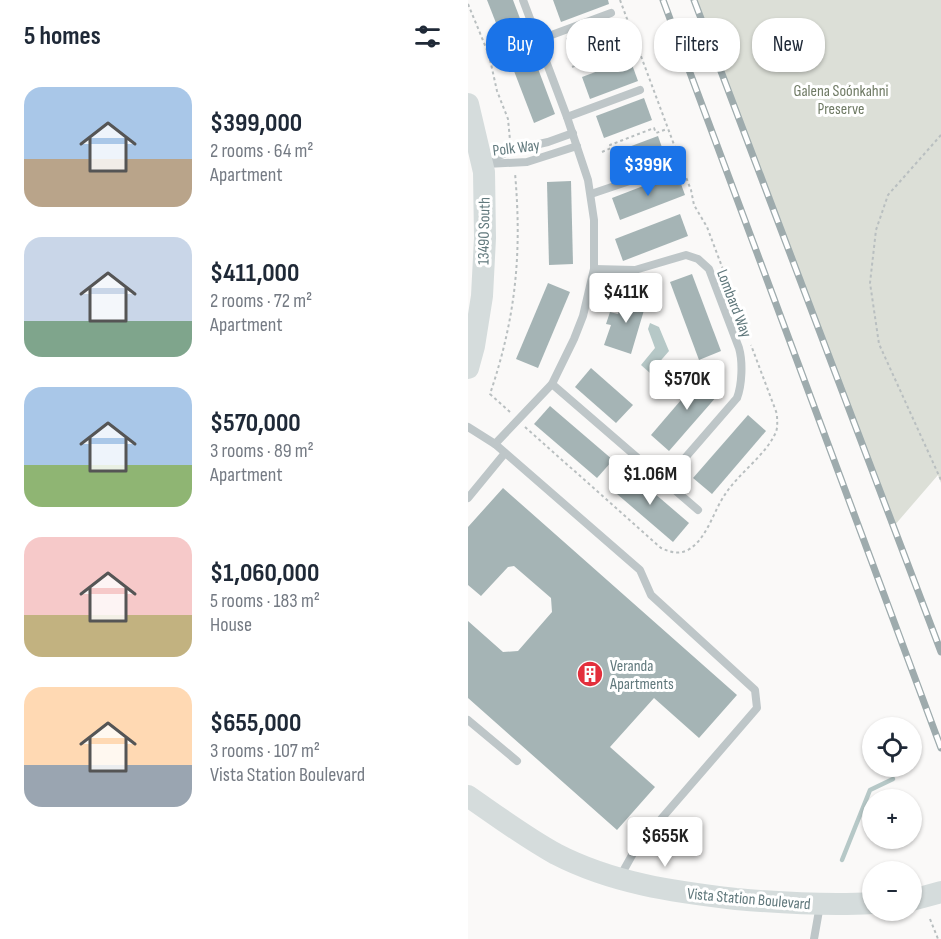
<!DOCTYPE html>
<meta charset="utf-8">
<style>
body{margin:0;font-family:"Sofia Sans Condensed",sans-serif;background:#f2f2f3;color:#1f2937;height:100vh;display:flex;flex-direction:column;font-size:22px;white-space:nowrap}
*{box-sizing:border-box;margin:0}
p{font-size:20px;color:#747a83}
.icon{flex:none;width:33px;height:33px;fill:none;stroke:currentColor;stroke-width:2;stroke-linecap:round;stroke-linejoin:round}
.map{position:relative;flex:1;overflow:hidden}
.sheet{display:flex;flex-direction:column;background:#fff;width:468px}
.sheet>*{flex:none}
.hud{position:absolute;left:18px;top:18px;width:364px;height:54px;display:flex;gap:12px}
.buttons{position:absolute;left:394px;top:717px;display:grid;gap:12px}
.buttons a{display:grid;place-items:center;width:60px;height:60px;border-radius:50%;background:#fff;box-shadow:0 2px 4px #0004;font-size:30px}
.price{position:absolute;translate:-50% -51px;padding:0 14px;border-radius:6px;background:#fff;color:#222;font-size:20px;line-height:39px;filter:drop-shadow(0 2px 3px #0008)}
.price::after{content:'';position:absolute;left:50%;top:36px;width:18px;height:14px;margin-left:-9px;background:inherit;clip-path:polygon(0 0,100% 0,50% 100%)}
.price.current{background:#1a73e8;color:#fff}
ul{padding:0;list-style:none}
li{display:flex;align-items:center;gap:18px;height:150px;padding:0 24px}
li span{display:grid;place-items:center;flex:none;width:168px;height:120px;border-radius:18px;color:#555}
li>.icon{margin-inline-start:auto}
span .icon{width:72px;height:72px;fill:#fffc;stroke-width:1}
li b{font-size:26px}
h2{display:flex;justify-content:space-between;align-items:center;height:72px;padding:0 24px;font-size:26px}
.pill{padding:0 21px;border-radius:24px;background:#fff;box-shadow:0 2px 4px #0004;font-size:21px;line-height:54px}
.pill.current{background:#1a73e8;color:#fff}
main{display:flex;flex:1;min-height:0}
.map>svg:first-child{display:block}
.green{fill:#dcdfd7}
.water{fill:#b6c8c7}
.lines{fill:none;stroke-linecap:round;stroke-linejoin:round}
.stream{stroke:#b6c8c7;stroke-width:4.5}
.building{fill:#a5b4b5}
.path{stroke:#b9bfc0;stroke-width:2;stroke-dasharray:3 3;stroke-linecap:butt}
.lane{stroke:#bec6c8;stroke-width:8}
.secondary{stroke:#d5dcdc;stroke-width:22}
.rail-casing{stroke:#9eabad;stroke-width:7}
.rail{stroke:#fff;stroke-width:4.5;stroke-dasharray:14;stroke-linecap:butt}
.labels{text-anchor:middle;stroke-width:6;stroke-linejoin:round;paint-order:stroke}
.park-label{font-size:16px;fill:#6f7a64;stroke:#fff}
.street-label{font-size:16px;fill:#60787c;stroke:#fff}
.poi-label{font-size:16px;fill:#60787c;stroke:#fff;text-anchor:start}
</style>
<main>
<section class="sheet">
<h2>5 homes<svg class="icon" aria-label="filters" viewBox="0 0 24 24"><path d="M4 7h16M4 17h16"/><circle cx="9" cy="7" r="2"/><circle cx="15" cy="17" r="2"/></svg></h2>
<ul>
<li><span style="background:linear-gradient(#a9c7e8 60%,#b9a48a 0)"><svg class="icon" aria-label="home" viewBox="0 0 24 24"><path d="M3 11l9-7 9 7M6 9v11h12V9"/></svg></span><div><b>$399,000</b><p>2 rooms · 64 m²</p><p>Apartment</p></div></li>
<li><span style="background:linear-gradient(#c9d6e8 70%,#7fa58c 0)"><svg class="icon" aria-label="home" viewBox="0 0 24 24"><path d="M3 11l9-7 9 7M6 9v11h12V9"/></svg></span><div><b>$411,000</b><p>2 rooms · 72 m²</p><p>Apartment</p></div></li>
<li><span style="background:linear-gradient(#a9c7e8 65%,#8fb573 0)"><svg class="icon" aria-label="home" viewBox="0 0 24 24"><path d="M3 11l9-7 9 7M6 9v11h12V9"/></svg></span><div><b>$570,000</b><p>3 rooms · 89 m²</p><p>Apartment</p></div></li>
<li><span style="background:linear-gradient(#f6c9c9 65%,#c2b280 0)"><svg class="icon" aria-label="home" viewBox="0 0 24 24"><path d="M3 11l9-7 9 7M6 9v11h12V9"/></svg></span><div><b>$1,060,000</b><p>5 rooms · 183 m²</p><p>House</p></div></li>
<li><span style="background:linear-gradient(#ffd9b3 65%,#9aa5b1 0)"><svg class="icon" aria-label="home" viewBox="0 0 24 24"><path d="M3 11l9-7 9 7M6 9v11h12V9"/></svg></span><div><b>$655,000</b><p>3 rooms · 107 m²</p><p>Vista Station Boulevard</p></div></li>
</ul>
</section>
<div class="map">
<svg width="473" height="939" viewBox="0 0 473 939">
<rect width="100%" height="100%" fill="#faf9f8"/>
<path class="green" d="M229,0h244v483l-3,-8 -44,51z"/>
<path class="water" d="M182,323l9,4 10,24 -19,22 -9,-8 14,-17 -7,-19z"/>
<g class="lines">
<path class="stream" d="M374,860l28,-70 23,-11"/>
</g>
<g class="building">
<path d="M19,0h26l14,37 -22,9z"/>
<path d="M85,0h55l1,4 -48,18z"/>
<path d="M146,20l9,23 -48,18 -9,-23z"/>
<path d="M63,50l24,64 -21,9 -25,-65z"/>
<path d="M162,59l8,22 -48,18 -8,-22z"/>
<path d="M176,98l8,22 -48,18 -8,-22z"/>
<path d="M190,136l8,23 -48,18 -8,-23z"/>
<path d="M209,173l8,22 -65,25 -8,-22z"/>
<path d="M103,181l2,83 -24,1 -2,-83z"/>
<path d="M212,214l8,22 -65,25 -8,-22z"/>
<path d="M224,274l29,77 -22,9 -29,-78z"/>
<path d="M80,283l22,9 -32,76 -22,-9z"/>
<path d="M157,293l22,7 -16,54 -27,-9 7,-20 -5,-1 4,-12 8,2z"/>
<path d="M123,368l42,37 -17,18 -41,-36z"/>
<path d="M237,372l19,16 -55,63 -18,-16z"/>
<path d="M82,406l63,54 -16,18 -63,-54z"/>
<path d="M280,415l18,16 -54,63 -19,-16z"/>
<path d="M158,469l63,54 -16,19 -63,-54z"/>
<path d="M35,488l234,207 -38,43 -45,-40 -44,49 45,40 -38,43 -149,-132v-77l35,31 15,-1 34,-39 -1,-14 -37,-32 -6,1 -27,29 -13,-11v-58z"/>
</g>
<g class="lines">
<g class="path">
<path d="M152,0l59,158"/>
<path d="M0,4l21,51 8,36 11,28 2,21"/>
<path d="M104,67l31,-13 4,9 32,-12"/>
<path d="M473,135l-53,60 -12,35 -6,53 9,61 62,136"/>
<path d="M134,152l9,-4 -1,-3 44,-17 2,5 11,-4"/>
<path d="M214,167l9,23 3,15 13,22 34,90"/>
<path d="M42,412l-20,-18c26,-77 32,-141 25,-221"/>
<path d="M57,427l136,121c9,4 17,7 27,2 20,-12 25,-39 38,-57 13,-20 40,-38 50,-61 2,-6 1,-11 1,-18l-26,-69"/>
<path d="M462,919l8,20"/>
</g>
<g class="lane">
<path d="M70,40l73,-27"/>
<path d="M99,117l73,-27"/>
<path d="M16,163l28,-13 36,-8 25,-9"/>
<path d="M18,164l41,-2 50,-16"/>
<path d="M123,194l80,-27"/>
<path d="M126,269l41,1 51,-15 12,4 11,10 30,79c4,14 3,37 -2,50l-72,83"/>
<path d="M84,384l146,126"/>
<path d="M0,427l27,17 145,126 11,25 104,95 2,18 -121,140 -15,27"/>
<path d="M27,444l57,-60 22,-45 9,-23 11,-47v-49l-6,-40 -21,-63 -44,-117"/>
<path d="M0,498l37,-45"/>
<path d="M0,720l49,41"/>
<path d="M346,939l6,-34"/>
</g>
<g class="secondary">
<path d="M0,104l16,68 1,66 -3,58 -8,50 -6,22"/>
<path d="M0,796c29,20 57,41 88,58 56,29 118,38 180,45 46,4 91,7 137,4"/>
<path d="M444,900l29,-8"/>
</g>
<g class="rail-casing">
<g id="rail">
<path d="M195,0l278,748"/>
<path d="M226,0l247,652"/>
</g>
</g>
<use href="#rail" class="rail"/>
</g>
<defs>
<g id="building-disc" transform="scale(1.35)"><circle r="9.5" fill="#e32f3c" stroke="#fff"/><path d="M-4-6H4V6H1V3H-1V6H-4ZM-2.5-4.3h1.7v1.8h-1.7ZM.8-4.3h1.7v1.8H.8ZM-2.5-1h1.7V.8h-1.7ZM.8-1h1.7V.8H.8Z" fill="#fff"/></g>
</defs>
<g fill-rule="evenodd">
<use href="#building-disc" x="122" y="674"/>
</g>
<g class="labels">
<g class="park-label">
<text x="373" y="96">Galena Soónkahni<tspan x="373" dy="18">Preserve</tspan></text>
</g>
<g class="street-label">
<text transform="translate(48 147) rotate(-7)" y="6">Polk Way</text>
<text transform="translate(15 231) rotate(-89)" y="6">13490 South</text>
<text transform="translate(267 303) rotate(69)" y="6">Lombard Way</text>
<text transform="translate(281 898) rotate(5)" y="6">Vista Station Boulevard</text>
</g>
<g class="poi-label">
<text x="142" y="671">Veranda<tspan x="142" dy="18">Apartments</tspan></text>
</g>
</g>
</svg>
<div class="buttons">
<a><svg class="icon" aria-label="locate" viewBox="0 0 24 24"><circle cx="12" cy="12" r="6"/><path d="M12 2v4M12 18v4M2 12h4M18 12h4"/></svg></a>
<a>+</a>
<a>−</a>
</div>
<b class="price current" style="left:180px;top:197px">$399K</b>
<b class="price" style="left:158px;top:324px">$411K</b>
<b class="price" style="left:219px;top:411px">$570K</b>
<b class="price" style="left:182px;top:506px">$1.06M</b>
<b class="price" style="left:197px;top:868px">$655K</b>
<div class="hud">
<a class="pill current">Buy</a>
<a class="pill">Rent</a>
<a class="pill">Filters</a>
<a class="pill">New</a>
</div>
</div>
</main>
